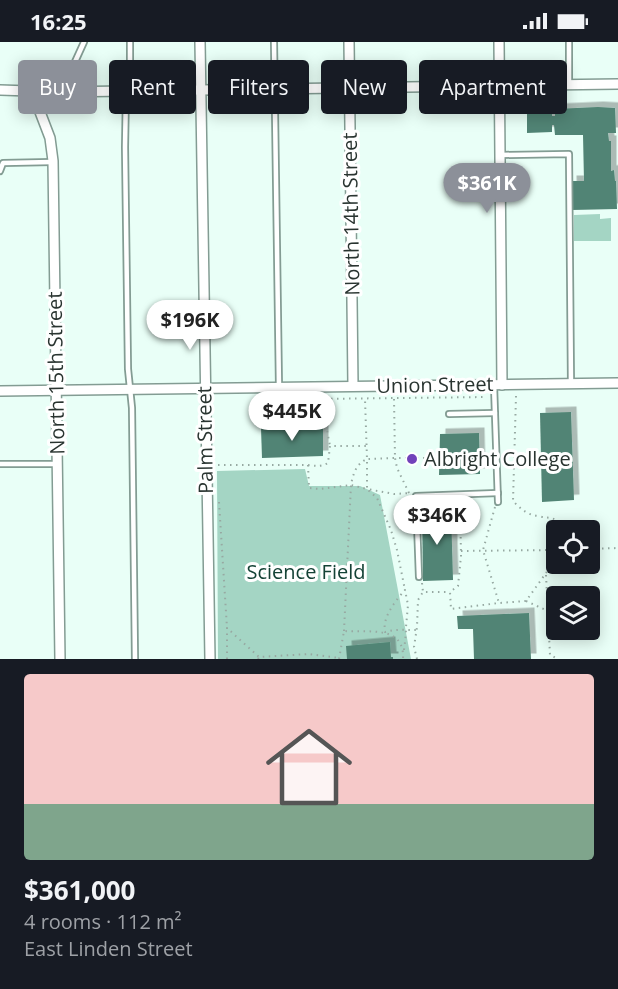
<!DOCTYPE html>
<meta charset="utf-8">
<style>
body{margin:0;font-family:"Open Sans",sans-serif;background:#242831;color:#f1f3f6;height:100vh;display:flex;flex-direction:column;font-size:22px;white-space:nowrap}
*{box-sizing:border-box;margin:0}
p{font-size:20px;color:#9ea1a6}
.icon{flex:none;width:33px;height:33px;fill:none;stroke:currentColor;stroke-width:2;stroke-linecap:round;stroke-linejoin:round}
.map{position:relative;height:617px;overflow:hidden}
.drawer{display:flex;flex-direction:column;background:#171b24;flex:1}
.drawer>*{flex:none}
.guide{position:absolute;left:18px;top:18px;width:582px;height:54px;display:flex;gap:12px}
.tools{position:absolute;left:546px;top:478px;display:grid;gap:12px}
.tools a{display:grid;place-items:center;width:54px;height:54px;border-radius:6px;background:#171b24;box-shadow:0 3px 15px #0003;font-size:30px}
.price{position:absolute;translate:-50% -51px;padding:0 14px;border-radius:21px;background:#fff;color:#222;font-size:20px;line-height:39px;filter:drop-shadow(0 2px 3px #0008)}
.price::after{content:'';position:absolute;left:50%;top:36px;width:18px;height:14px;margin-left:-9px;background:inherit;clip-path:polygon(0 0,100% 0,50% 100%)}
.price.active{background:#8c9099;color:#fff}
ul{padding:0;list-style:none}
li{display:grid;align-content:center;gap:12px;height:318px;padding:0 24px}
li+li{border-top:2px solid #363941}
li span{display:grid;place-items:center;height:186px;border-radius:6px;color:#555}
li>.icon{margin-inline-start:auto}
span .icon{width:108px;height:108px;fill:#fffc;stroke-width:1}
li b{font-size:26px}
.pill{padding:0 21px;border-radius:6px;background:#171b24;box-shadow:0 3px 15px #0003;font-size:21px;line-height:54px}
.pill.active{background:#8c9099;color:#fff}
.status{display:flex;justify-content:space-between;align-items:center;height:42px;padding:0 30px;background:#171b24;direction:ltr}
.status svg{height:16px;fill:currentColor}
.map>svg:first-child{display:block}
.green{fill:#a4d5c4}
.building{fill:#518474;filter:url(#shadow)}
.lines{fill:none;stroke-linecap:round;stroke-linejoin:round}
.lane-casing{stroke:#839c93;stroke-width:8}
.street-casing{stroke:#839c93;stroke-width:12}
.path{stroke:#97a9a2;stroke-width:2;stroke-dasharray:1.5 4.5;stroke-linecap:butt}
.lane{stroke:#fff;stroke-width:4.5}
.street{stroke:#fff;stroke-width:9}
.poi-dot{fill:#7142ba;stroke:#fff;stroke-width:2}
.labels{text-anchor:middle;stroke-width:6;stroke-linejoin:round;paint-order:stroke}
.street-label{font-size:20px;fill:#293430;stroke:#fff}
.poi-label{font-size:20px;fill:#293430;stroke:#fff;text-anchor:start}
.park-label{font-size:20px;fill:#144236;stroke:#fff}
</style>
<div class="status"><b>16:25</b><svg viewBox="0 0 49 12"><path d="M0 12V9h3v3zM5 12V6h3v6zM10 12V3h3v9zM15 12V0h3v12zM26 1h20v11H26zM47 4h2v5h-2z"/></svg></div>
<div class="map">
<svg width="618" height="617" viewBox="0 0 618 617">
<defs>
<filter id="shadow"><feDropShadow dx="5.5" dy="-5.5" stdDeviation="0" flood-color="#0004"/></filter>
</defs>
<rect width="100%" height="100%" fill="#e9fff7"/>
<g class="green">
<path d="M600,172v5l11,-1v23h-37v-26z"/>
<path d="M305,427l4,17h51l20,9 31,164h-193l-1,-188z"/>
</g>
<g class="building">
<path d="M598,65l17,1 1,25h-8l1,8h2v30l3,-1 1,11h1l1,28 -45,1 -1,-29h13l-1,-46h-28l-1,-10h-2v7l-25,1v-21l25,-1v5h3v-7z"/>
<path d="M571,370l3,88 -32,2 -2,-89z"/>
<path d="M323,385v29l-61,2 -1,-30z"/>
<path d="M479,391l1,41 -41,1 1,-41z"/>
<path d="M422,470h29l2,68 -30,1z"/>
<path d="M529,571l2,46h-57l-1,-30h-15l-1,-13z"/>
<path d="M390,600l1,15h2v2h-46l-1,-13z"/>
</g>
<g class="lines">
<g class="lane-casing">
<g id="lane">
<path d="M130,0v48"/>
<path d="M274,0l5,345"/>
<path d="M569,0v43"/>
<path d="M60,49l9,-16 15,-33"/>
<path d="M126,50l-1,55 3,222 4,39 3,251"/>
<path d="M500,113l69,-1 2,230"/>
<path d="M0,129l3,-8 49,-1"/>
<path d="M494,343l4,117"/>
<path d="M449,372l46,-1"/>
<path d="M0,422h57"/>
<path d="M419,535l-3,-81 82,-3"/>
</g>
</g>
<g class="street-casing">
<g id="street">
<path d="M200,0l10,617"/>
<path d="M349,0l4,344"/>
<path d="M499,0l3,343"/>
<path d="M0,48l59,2 67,-1 492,-7"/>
<path d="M32,49l18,47 3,23 7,498"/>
<path d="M0,349l618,-8"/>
</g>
</g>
<g class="path">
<path d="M516,354l-3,105c7,7 14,14 25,15 7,2 12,1 19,4l1,11"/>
<path d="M291,357l1,29 31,-1 4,3 3,16"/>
<path d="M313,357l174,-2"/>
<path d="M394,357l1,59 -28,1v30l27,5 15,-1"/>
<path d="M218,423h90l1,23 11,1 31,-4 16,4 10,9 14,32 6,20 8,40"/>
<path d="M308,423c7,1 13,2 20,-2l2,-17h37"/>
<path d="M409,451l-12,-25 -2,-10h39"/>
<path d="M460,459l1,55 -3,30 -8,6 1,17 48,-6 27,-2 30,-42"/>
<path d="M219,460l8,126"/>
<path d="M495,465l-12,43 16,53"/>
<path d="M590,507l28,-1"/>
<path d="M461,509l95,-1"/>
<path d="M546,533l4,80 8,4"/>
<path d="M422,541l1,9"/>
<path d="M526,559l22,10"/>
<path d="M344,589l7,-146c2,-11 5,-21 16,-26l-2,-60"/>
<path d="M404,608c1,-8 2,-15 2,-23l2,-22 -3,-15c-9,10 -23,27 -20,42 11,-3 21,-2 31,-2"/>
<path d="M227,617v-31l32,29"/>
<path d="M258,617l1,-2 50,-3 30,4"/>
<path d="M339,617l5,-28c23,2 61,-7 59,28"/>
<path d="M417,617l-3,-12 3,-20 1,-27 5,-8h27"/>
</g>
<use href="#lane" class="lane"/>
<use href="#street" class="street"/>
</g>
<circle class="poi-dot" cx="412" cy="417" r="6"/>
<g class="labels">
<g class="street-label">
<text transform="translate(351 172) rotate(-91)" y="7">North 14th Street</text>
<text transform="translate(56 331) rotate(-91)" y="7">North 15th Street</text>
<text transform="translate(435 343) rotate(-1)" y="7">Union Street</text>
<text transform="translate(205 398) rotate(-91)" y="7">Palm Street</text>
</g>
<g class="poi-label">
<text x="424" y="424">Albright College</text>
</g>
<g class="park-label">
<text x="306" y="537">Science Field</text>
</g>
</g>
</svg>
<div class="tools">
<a><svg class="icon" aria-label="locate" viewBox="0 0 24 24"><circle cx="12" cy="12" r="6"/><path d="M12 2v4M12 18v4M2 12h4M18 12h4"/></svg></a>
<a><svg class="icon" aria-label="layers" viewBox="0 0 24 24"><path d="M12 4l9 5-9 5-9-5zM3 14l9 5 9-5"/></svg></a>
</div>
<b class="price active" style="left:487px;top:172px">$361K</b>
<b class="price" style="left:190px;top:309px">$196K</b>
<b class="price" style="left:292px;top:400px">$445K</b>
<b class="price" style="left:437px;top:504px">$346K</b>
<div class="guide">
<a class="pill active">Buy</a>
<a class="pill">Rent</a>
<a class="pill">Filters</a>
<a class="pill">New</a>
<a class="pill">Apartment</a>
</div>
</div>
<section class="drawer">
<ul>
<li><span style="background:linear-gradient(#f6c9c9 70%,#7fa58c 0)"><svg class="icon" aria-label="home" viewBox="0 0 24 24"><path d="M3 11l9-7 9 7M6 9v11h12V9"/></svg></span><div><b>$361,000</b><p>4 rooms · 112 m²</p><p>East Linden Street</p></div></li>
</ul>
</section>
